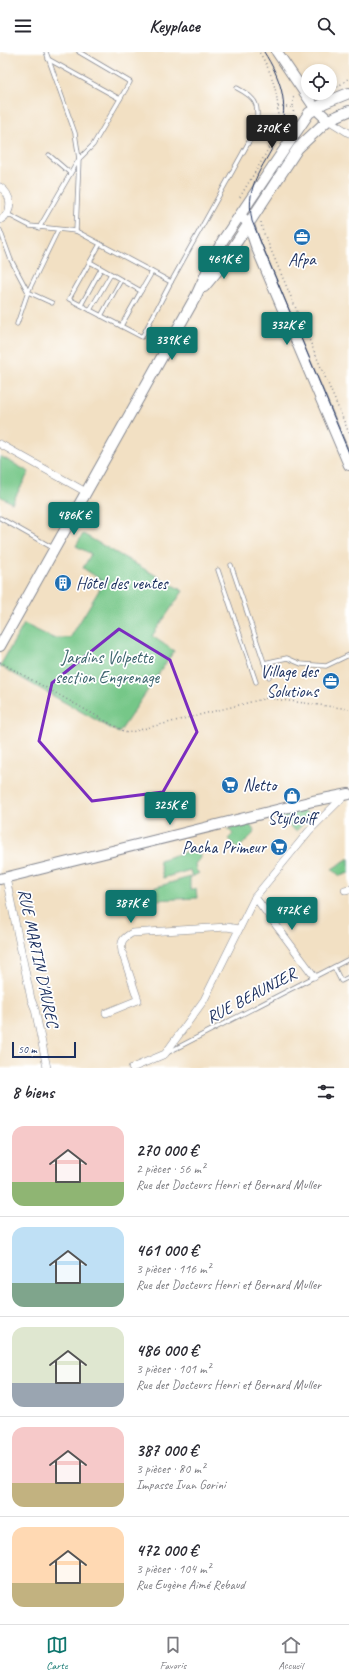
<!DOCTYPE html>
<html lang="fr">
<meta charset="utf-8">
<style>
body{margin:0;font-family:Caveat,sans-serif;background:#f2f2f3;color:#2b2b33;height:100vh;display:flex;flex-direction:column;font-size:15px;white-space:nowrap}
*{box-sizing:border-box;margin:0}
p{font-size:13px;color:#7c7c81}
.icon{flex:none;width:22px;height:22px;fill:none;stroke:currentColor;stroke-width:2;stroke-linecap:round;stroke-linejoin:round}
.map{position:relative;height:1016px;overflow:hidden}
.side{display:flex;flex-direction:column;background:#fff;flex:1}
.side>*{flex:none}
.tools{position:absolute;left:301px;top:12px;display:grid;gap:8px}
.tools a{display:grid;place-items:center;width:36px;height:36px;border-radius:50%;background:#fff;box-shadow:0 2px 6px #0003;font-size:20px}
.scale{position:absolute;left:12px;bottom:10px;width:64px;box-sizing:border-box;padding-left:4px;border:2px solid #1b2f5e;border-top:0;font-size:11px;line-height:14px;white-space:nowrap;color:#1b2f5e;-webkit-text-stroke:3px #fff;paint-order:stroke}
.price{position:absolute;translate:-50% -34px;padding:0 9px;border-radius:4px;background:#0f766e;color:#fff;font-size:13px;line-height:26px;filter:drop-shadow(0 1px 2px #0008)}
.price::after{content:'';position:absolute;left:50%;top:24px;width:12px;height:9px;margin-left:-6px;background:inherit;clip-path:polygon(0 0,100% 0,50% 100%)}
.price.current{background:#222;color:#fff}
ul{padding:0;list-style:none}
li{display:flex;align-items:center;gap:12px;height:100px;padding:0 12px}
li+li{border-top:1px solid #e1e1e2}
li span{display:grid;place-items:center;flex:none;width:112px;height:80px;border-radius:12px;color:#555}
li>.icon{margin-inline-start:auto}
span .icon{width:48px;height:48px;fill:#fffc;stroke-width:1}
li b{font-size:17px}
h2{display:flex;justify-content:space-between;align-items:center;height:48px;padding:0 12px;font-size:17px}
header{display:flex;justify-content:space-between;align-items:center;height:52px;padding:0 12px;background:#fff;font-size:18px;font-weight:700}
.tab-bar{display:flex;justify-content:space-around;align-items:center;height:56px;border-top:1px solid #e1e1e2;background:#fff;font-size:11px;color:#7c7c81}
.tab-bar a{display:grid;justify-items:center;gap:2px}
.tab-bar .current{color:#0f766e}
.map>svg:first-child{display:block}
.green{fill:#76c788;stroke:#487b73}
.lines{fill:none;stroke-linecap:round;stroke-linejoin:round}
.lane-casing{stroke:#868890;stroke-width:5}
.street-casing{stroke:#868890;stroke-width:8}
.secondary-casing{stroke:#868890;stroke-width:12}
.path{stroke:#868890;stroke-width:1.5;stroke-dasharray:1 3;stroke-linecap:butt}
.lane{stroke:#fff;stroke-width:3.5}
.street{stroke:#fff;stroke-width:7}
.secondary{stroke:#fff;stroke-width:10}
.tram{stroke:#1b2f5e;stroke-width:1}
.marked{fill:none;stroke:#7b2cbf;stroke-width:3;stroke-linejoin:round}
.labels{text-anchor:middle;stroke-width:3.5;stroke-linejoin:round;paint-order:stroke}
.poi-label{font-size:17px;fill:#1b2f5e;stroke:#fff}
.park-label{font-size:17px;fill:#3b646d;stroke:#fff}
.street-label{font-size:17px;fill:#1b2f5e;stroke:#fff}
</style>
<header><svg class="icon" aria-label="menu" viewBox="0 0 24 24"><path d="M4 6h16M4 12h16M4 18h16"/></svg>Keyplace<svg class="icon" aria-label="search" viewBox="0 0 24 24"><circle cx="10" cy="10" r="6"/><path d="M15 15l6 6"/></svg></header>
<div class="map">
<svg width="349" height="1016" viewBox="0 0 349 1016">
<rect width="100%" height="100%" fill="#fff"/>
<filter id="ink" filterUnits="userSpaceOnUse"><feTurbulence type="fractalNoise" baseFrequency=".025" numOctaves="2"/><feDisplacementMap in="SourceGraphic" scale="8" xChannelSelector="R" yChannelSelector="G"/><feConvolveMatrix kernelMatrix="1 2 1 2 8 2 1 2 1" color-interpolation-filters="sRGB"/></filter>
<filter id="wash" filterUnits="userSpaceOnUse"><feTurbulence type="fractalNoise" baseFrequency=".012" numOctaves="4" result="noise"/><feDisplacementMap in="SourceGraphic" scale="16" xChannelSelector="R" yChannelSelector="G"/><feGaussianBlur stdDeviation="0.9" result="paint"/><feColorMatrix in="noise" values="0 0 0 0 0 0 0 0 0 0 0 0 0 0 0 0 0 1.4 0 .05"/><feComposite in="paint" operator="in"/></filter>
<g filter="url(#wash)">
<rect width="100%" height="100%" fill="#f2e0c3"/>
<g class="green">
<path d="M0,404l29,16 -17,31 -12,-7z"/>
<path d="M83,482l100,57 -31,45 22,15 -55,82 -119,-67 24,-42 29,14h17l34,-56 -21,-14 8,-14 -15,-8z"/>
<path d="M304,758l6,7 -14,14 -19,-14z"/>
<path d="M249,771l5,8 -1,3 -15,15 -10,-10 5,-5 -5,-5z"/>
<path d="M199,796l1,10 -5,6 1,6 3,3 -7,4 -2,-7 -27,8 -4,-18z"/>
<path d="M349,806v15l-9,3 -8,-7z"/>
<path d="M190,825v12h6l1,9 -44,2v-12z"/>
</g>
</g>
<g filter="url(#ink)">
<g class="lines">
<g class="lane-casing">
<g id="lane">
<path d="M46,0l29,81 4,26 -3,72"/>
<path d="M48,7l72,40"/>
<path d="M49,103l21,18"/>
<path d="M7,162l23,12 46,5 95,51 85,-153c2,-23 4,-29 -19,-41"/>
<path d="M39,176l40,-69 14,-14 37,-63 -51,-30"/>
<path d="M0,178l11,30 17,32 24,11"/>
<path d="M100,192l-31,55 73,38 29,-55"/>
<path d="M90,210l51,29 11,-19"/>
<path d="M81,253l20,-36"/>
<path d="M90,258l21,-36"/>
<path d="M101,264l20,-36"/>
<path d="M17,272l11,-32 30,-62"/>
<path d="M121,274l20,-35"/>
<path d="M0,466l53,30"/>
<path d="M231,513l38,112"/>
<path d="M218,518l38,112"/>
<path d="M264,611l23,-5 14,6 25,2 23,-11"/>
<path d="M334,915l7,14 8,-4"/>
<path d="M167,1001l182,-94"/>
</g>
</g>
<g class="street-casing">
<g id="street">
<path d="M328,68l21,13"/>
<path d="M0,135c12,8 14,25 0,33"/>
<path d="M0,392l86,48"/>
<path d="M6,826l25,121 4,10 12,59"/>
<path d="M345,838l4,-1"/>
<path d="M255,845l59,79"/>
<path d="M106,961l32,-13 -16,-48c-2,-11 1,-14 10,-19l95,-6 11,2"/>
<path d="M132,1016l33,-14 39,-54 51,-103 54,-66 36,-36"/>
</g>
</g>
<g class="secondary-casing">
<g id="secondary">
<path d="M277,0l38,56 13,12"/>
<path d="M240,164l8,6 8,24 93,219"/>
<path d="M204,235l15,-18 79,-121 30,-28 21,-9"/>
<path d="M0,594l196,-350 14,-31 13,-25 86,-127 15,-10 25,-10"/>
<path d="M0,827l313,-78 36,-7"/>
</g>
</g>
<g class="path">
<path d="M330,38l6,-2 13,-10"/>
<path d="M278,55h15v-9l3,-2"/>
<path d="M293,55l1,12"/>
<path d="M240,145c11,-19 25,-39 33,-59 11,-28 2,-62 -14,-86"/>
<path d="M261,170l1,7 87,204"/>
<path d="M0,610l127,71 140,-35 82,11"/>
</g>
<use href="#lane" class="lane"/>
<use href="#street" class="street"/>
<use href="#secondary" class="secondary"/>
<path class="tram" d="M264,0c16,25 26,52 15,81 -12,33 -35,47 -27,88l97,232"/>
</g>
</g>
<path class="marked" d="M119,577l51,31 27,72 -34,60 -71,9 -53,-60 13,-58z"/>
<defs>
<g id="office-disc" transform="scale(0.9)"><circle r="9.5" fill="#1f6fb2" stroke="#fff"/><path d="M-6-3h4V-5.5h4V-3h4V5H-6ZM-1-4.5V-3h2v-1.5ZM-6 0V1H6V0Z" fill="#fff"/></g>
<g id="building-disc" transform="scale(0.9)"><circle r="9.5" fill="#1f6fb2" stroke="#fff"/><path d="M-4-6H4V6H1V3H-1V6H-4ZM-2.5-4.3h1.7v1.8h-1.7ZM.8-4.3h1.7v1.8H.8ZM-2.5-1h1.7V.8h-1.7ZM.8-1h1.7V.8H.8Z" fill="#fff"/></g>
<g id="supermarket-disc" transform="scale(0.9)"><circle r="9.5" fill="#1f6fb2" stroke="#fff"/><path d="M-6-5.5h2.5l.6 2H6L4.5 2H-2.5L-4.4-4H-6ZM-1.5 3.2a1.3 1.3 0 1 0 .1 0ZM3 3.2a1.3 1.3 0 1 0 .1 0Z" fill="#fff"/></g>
<g id="shop-disc" transform="scale(0.9)"><circle r="9.5" fill="#1f6fb2" stroke="#fff"/><path d="M-5-2.5h2.3a2.7 3.5 0 0 1 5.4 0H5L5.5 6h-11ZM-1.5-2.5h3a1.5 2.3 0 0 0-3 0Z" fill="#fff"/></g>
</defs>
<g fill-rule="evenodd">
<use href="#office-disc" x="302" y="185"/>
<use href="#building-disc" x="63" y="531"/>
<use href="#office-disc" x="331" y="629"/>
<use href="#supermarket-disc" x="230" y="733"/>
<use href="#shop-disc" x="292" y="744"/>
<use href="#supermarket-disc" x="279" y="795"/>
</g>
<g class="labels">
<g class="poi-label">
<text x="302" y="213">Afpa</text>
<text x="76" y="537" text-anchor="start">Hôtel des ventes</text>
<text x="318" y="625" text-anchor="end">Village des<tspan x="318" dy="20">Solutions</tspan></text>
<text x="243" y="739" text-anchor="start">Netto</text>
<text x="292" y="772">Styl'coiff</text>
<text x="266" y="801" text-anchor="end">Pacha Primeur</text>
</g>
<g class="park-label">
<text x="107" y="611">Jardins Volpette<tspan x="107" dy="20">section Engrenage</tspan></text>
</g>
<g class="street-label">
<text transform="translate(39 906) rotate(78)" y="6">RUE MARTIN D'AUREC</text>
<text transform="translate(251 943) rotate(-28)" y="6">RUE BEAUNIER</text>
</g>
</g>
</svg>
<div class="tools">
<a><svg class="icon" aria-label="locate" viewBox="0 0 24 24"><circle cx="12" cy="12" r="6"/><path d="M12 2v4M12 18v4M2 12h4M18 12h4"/></svg></a>
</div>
<div class="scale">50 m</div>
<b class="price current" style="left:272px;top:97px">270K €</b>
<b class="price" style="left:224px;top:228px">461K €</b>
<b class="price" style="left:287px;top:294px">332K €</b>
<b class="price" style="left:172px;top:309px">339K €</b>
<b class="price" style="left:74px;top:484px">486K €</b>
<b class="price" style="left:170px;top:774px">325K €</b>
<b class="price" style="left:131px;top:872px">387K €</b>
<b class="price" style="left:292px;top:879px">472K €</b>
</div>
<section class="side">
<h2>8 biens<svg class="icon" aria-label="filters" viewBox="0 0 24 24"><path d="M4 7h16M4 17h16"/><circle cx="9" cy="7" r="2"/><circle cx="15" cy="17" r="2"/></svg></h2>
<ul>
<li><span style="background:linear-gradient(#f6c9c9 70%,#8fb573 0)"><svg class="icon" aria-label="home" viewBox="0 0 24 24"><path d="M3 11l9-7 9 7M6 9v11h12V9"/></svg></span><div><b>270 000 €</b><p>2 pièces · 56 m²</p><p>Rue des Docteurs Henri et Bernard Muller</p></div></li>
<li><span style="background:linear-gradient(#bfe0f5 70%,#7fa58c 0)"><svg class="icon" aria-label="home" viewBox="0 0 24 24"><path d="M3 11l9-7 9 7M6 9v11h12V9"/></svg></span><div><b>461 000 €</b><p>3 pièces · 116 m²</p><p>Rue des Docteurs Henri et Bernard Muller</p></div></li>
<li><span style="background:linear-gradient(#dfe7d0 70%,#9aa5b1 0)"><svg class="icon" aria-label="home" viewBox="0 0 24 24"><path d="M3 11l9-7 9 7M6 9v11h12V9"/></svg></span><div><b>486 000 €</b><p>3 pièces · 101 m²</p><p>Rue des Docteurs Henri et Bernard Muller</p></div></li>
<li><span style="background:linear-gradient(#f6c9c9 70%,#c2b280 0)"><svg class="icon" aria-label="home" viewBox="0 0 24 24"><path d="M3 11l9-7 9 7M6 9v11h12V9"/></svg></span><div><b>387 000 €</b><p>3 pièces · 80 m²</p><p>Impasse Ivan Gorini</p></div></li>
<li><span style="background:linear-gradient(#ffd9b3 70%,#c2b280 0)"><svg class="icon" aria-label="home" viewBox="0 0 24 24"><path d="M3 11l9-7 9 7M6 9v11h12V9"/></svg></span><div><b>472 000 €</b><p>3 pièces · 104 m²</p><p>Rue Eugène Aimé Rebaud</p></div></li>
</ul>
</section>
<nav class="tab-bar">
<a class="current"><svg class="icon" aria-label="map" viewBox="0 0 24 24"><path d="M3 6l6-2 6 2 6-2v14l-6 2-6-2-6 2zM9 4v14M15 6v14"/></svg>Carte</a>
<a><svg class="icon" aria-label="saved" viewBox="0 0 24 24"><path d="M7 4h10v16l-5-4-5 4z"/></svg>Favoris</a>
<a><svg class="icon" aria-label="home" viewBox="0 0 24 24"><path d="M3 11l9-7 9 7M6 9v11h12V9"/></svg>Accueil</a>
</nav>
